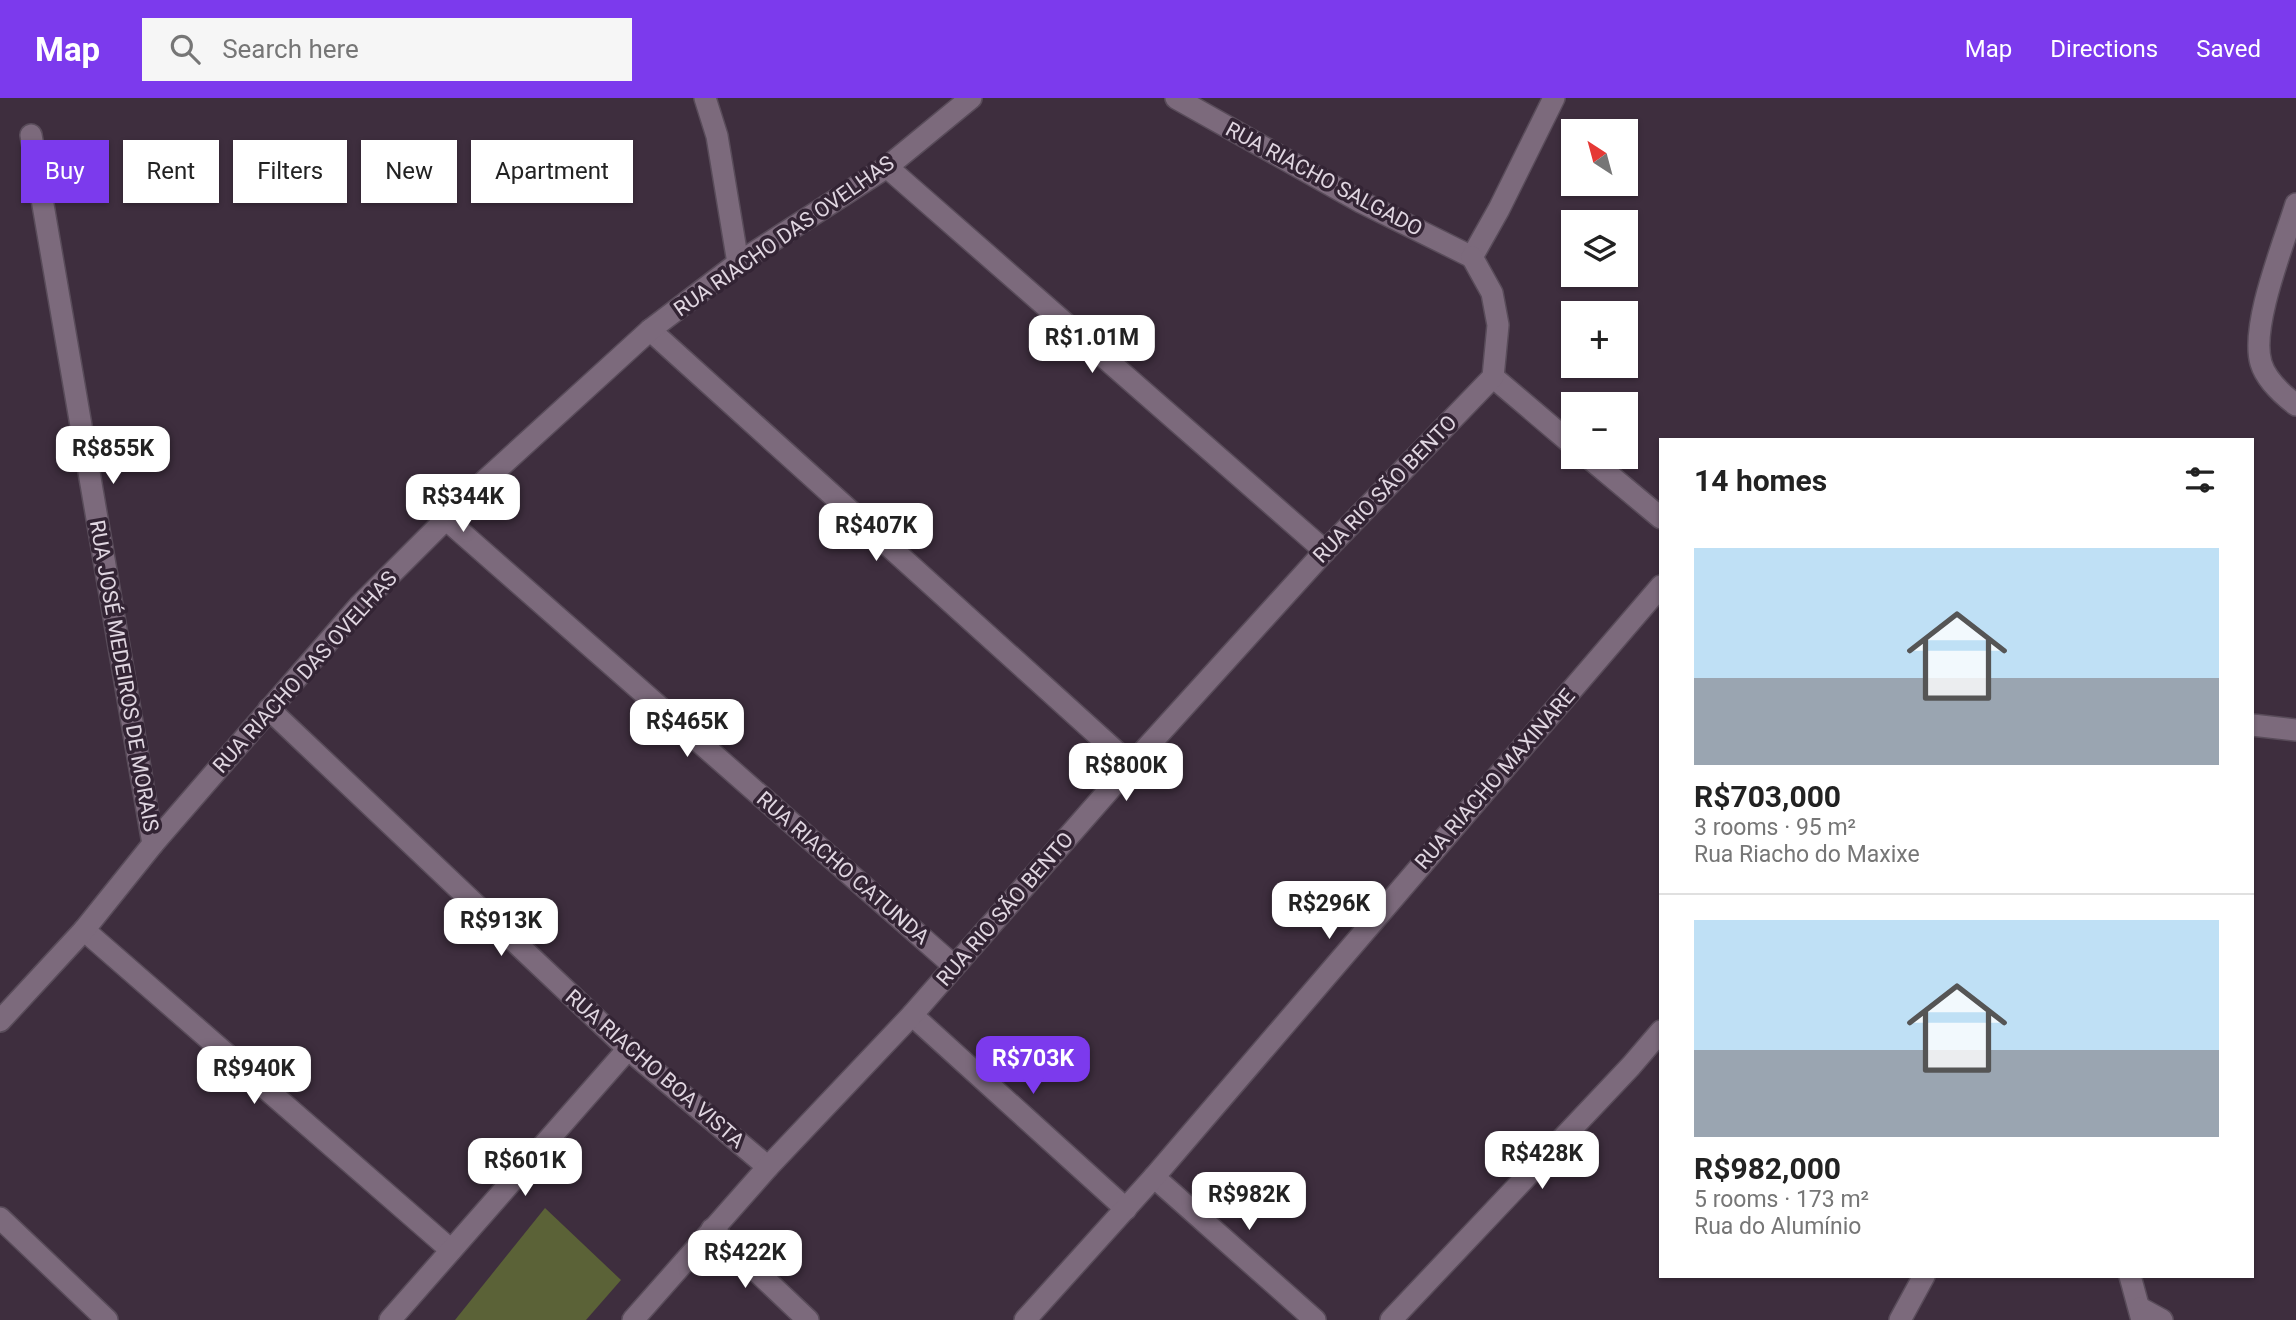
<!DOCTYPE html>
<meta charset="utf-8">
<style>
body{margin:0;font-family:Roboto,sans-serif;background:#f6f6f6;color:#222;height:100vh;display:flex;flex-direction:column;font-size:26px;white-space:nowrap}
*{box-sizing:border-box;margin:0}
p{font-size:23px;color:#767676}
.icon{flex:none;width:38px;height:38px;fill:none;stroke:currentColor;stroke-width:2;stroke-linecap:round;stroke-linejoin:round}
.map{position:relative;flex:1;overflow:hidden}
.details{position:absolute;left:1659px;top:340px;width:595px;height:840px;display:flex;flex-direction:column;background:#fff;border-radius:0px;box-shadow:0 2px 5px #0004}
.details>*{flex:none}
.guide{position:absolute;left:21px;top:42px;width:665px;height:63px;display:flex;gap:14px}
.needle{width:46px;rotate:324deg}
.fabs{position:absolute;left:1561px;top:21px;display:grid;gap:14px}
.fabs a{display:grid;place-items:center;width:77px;height:77px;border-radius:0px;background:#fff;box-shadow:0 2px 5px #0004;font-size:35px}
.price{position:absolute;translate:-50% -60px;padding:0 16px;border-radius:14px;background:#fff;color:#222;font-size:23px;line-height:46px;filter:drop-shadow(0 2px 4px #0008)}
.price::after{content:'';position:absolute;left:50%;top:42px;width:21px;height:16px;margin-left:-10px;background:inherit;clip-path:polygon(0 0,100% 0,50% 100%)}
.price.selected{background:#7c3aed;color:#fff}
ul{padding:0;list-style:none}
li{display:grid;align-content:center;gap:14px;height:371px;padding:0 35px}
li+li{border-top:2px solid #e0e0e0}
li span{display:grid;place-items:center;height:217px;border-radius:0px;color:#555}
li>.icon{margin-inline-start:auto}
span .icon{width:126px;height:126px;fill:#fffc;stroke-width:1}
li b{font-size:30px}
h2{display:flex;justify-content:space-between;align-items:center;height:84px;padding:0 35px;font-size:30px}
.tag{padding:0 24px;border-radius:0px;background:#fff;box-shadow:0 2px 5px #0004;font-size:24px;line-height:63px}
.tag.selected{background:#7c3aed;color:#fff}
header{display:flex;align-items:center;gap:42px;box-sizing:border-box;height:98px;padding:0 35px;background:#7c3aed;color:#fff}
header strong{font-size:33px}
nav{display:flex;gap:38px;margin-inline-start:auto;font-size:24px}
.search{width:490px;height:63px;background:#f6f6f6;display:flex;align-items:center;gap:18px;box-sizing:border-box;padding:0 24px;border-radius:0px;color:#767676;font-size:26px}
.map>svg:first-child{display:block}
.green{fill:#5b6237}
.lines{fill:none;stroke-linecap:round;stroke-linejoin:round}
.street-casing{stroke:#594c5a;stroke-width:24}
.secondary-casing{stroke:#594c5a;stroke-width:24}
.street{stroke:#7c6a7c;stroke-width:21}
.secondary{stroke:#7c6a7c;stroke-width:21}
.labels{text-anchor:middle;stroke-width:7;stroke-linejoin:round;paint-order:stroke}
.street-label{font-size:21px;fill:#e0d6e1;stroke:#332434}
</style>
<header>
<strong>Map</strong>
<div class="search"><svg class="icon" aria-label="search" viewBox="0 0 24 24"><circle cx="10" cy="10" r="6"/><path d="M15 15l6 6"/></svg>Search here</div>
<nav><a>Map</a><a>Directions</a><a>Saved</a></nav>
</header>
<div class="map">
<svg width="2296" height="1222" viewBox="0 0 2296 1222">
<rect width="100%" height="100%" fill="#3e2e3e"/>
<path class="green" d="M545,1110l76,72 -35,40h-131z"/>
<g class="lines">
<g class="street-casing">
<g id="street">
<path d="M705,0l12,38 21,127"/>
<path d="M1176,0l185,104 111,55"/>
<path d="M31,37l122,709"/>
<path d="M887,69l438,384"/>
<path d="M2296,106c-12,39 -46,122 -35,159 5,17 22,32 35,42"/>
<path d="M1472,159l27,-48 55,-111"/>
<path d="M650,232l481,435"/>
<path d="M1493,279l80,68"/>
<path d="M1588,359l73,61"/>
<path d="M447,422l507,446"/>
<path d="M269,611l359,340 140,118"/>
<path d="M84,832l367,320"/>
<path d="M912,917l214,194"/>
<path d="M0,923l84,-91 69,-86 206,-238 121,-121 170,-155 88,-67 149,-96 84,-69"/>
<path d="M1154,1079l161,143"/>
<path d="M0,1120l107,102"/>
<path d="M712,1131l96,91"/>
<path d="M2130,1178l12,44"/>
<path d="M2140,1210l22,12"/>
<path d="M390,1222l238,-271"/>
<path d="M633,1222l135,-153 144,-152 219,-250 194,-214 168,-174 5,-52 -6,-32 -20,-36"/>
<path d="M1025,1222l129,-143 507,-591"/>
<path d="M1391,1222l240,-254 30,-35"/>
</g>
</g>
<g class="secondary-casing">
<g id="secondary">
<path d="M2252,627l44,5"/>
<path d="M1900,1222l24,-44"/>
</g>
</g>
<use href="#street" class="street"/>
<use href="#secondary" class="secondary"/>
</g>
<g class="labels">
<g class="street-label">
<text transform="translate(1324 81) rotate(28)" y="7">RUA RIACHO SALGADO</text>
<text transform="translate(784 138) rotate(-35)" y="7">RUA RIACHO DAS OVELHAS</text>
<text transform="translate(1385 391) rotate(-46)" y="7">RUA RIO SÃO BENTO</text>
<text transform="translate(305 574) rotate(-48)" y="7">RUA RIACHO DAS OVELHAS</text>
<text transform="translate(124 578) rotate(80)" y="7">RUA JOSÉ MEDEIROS DE MORAIS</text>
<text transform="translate(1495 681) rotate(-49)" y="7">RUA RIACHO MAXINARE</text>
<text transform="translate(843 770) rotate(41)" y="7">RUA RIACHO CATUNDA</text>
<text transform="translate(1005 811) rotate(-49)" y="7">RUA RIO SÃO BENTO</text>
<text transform="translate(655 971) rotate(41)" y="7">RUA RIACHO BOA VISTA</text>
</g>
</g>
</svg>
<div class="fabs">
<a><svg class="needle" viewBox="-14 -14 28 28"><path d="M0-13l5 13h-10z" fill="#e53935"/><path d="M0 13l5-13h-10z" fill="#767676"/></svg></a>
<a><svg class="icon" aria-label="layers" viewBox="0 0 24 24"><path d="M12 4l9 5-9 5-9-5zM3 14l9 5 9-5"/></svg></a>
<a>+</a>
<a>−</a>
</div>
<b class="price" style="left:1092px;top:277px">R$1.01M</b>
<b class="price" style="left:113px;top:388px">R$855K</b>
<b class="price" style="left:463px;top:436px">R$344K</b>
<b class="price" style="left:876px;top:465px">R$407K</b>
<b class="price" style="left:687px;top:661px">R$465K</b>
<b class="price" style="left:1126px;top:705px">R$800K</b>
<b class="price" style="left:1329px;top:843px">R$296K</b>
<b class="price" style="left:501px;top:860px">R$913K</b>
<b class="price selected" style="left:1033px;top:998px">R$703K</b>
<b class="price" style="left:254px;top:1008px">R$940K</b>
<b class="price" style="left:1542px;top:1093px">R$428K</b>
<b class="price" style="left:525px;top:1100px">R$601K</b>
<b class="price" style="left:1249px;top:1134px">R$982K</b>
<b class="price" style="left:745px;top:1192px">R$422K</b>
<div class="guide">
<a class="tag selected">Buy</a>
<a class="tag">Rent</a>
<a class="tag">Filters</a>
<a class="tag">New</a>
<a class="tag">Apartment</a>
</div>
<section class="details">
<h2>14 homes<svg class="icon" aria-label="filters" viewBox="0 0 24 24"><path d="M4 7h16M4 17h16"/><circle cx="9" cy="7" r="2"/><circle cx="15" cy="17" r="2"/></svg></h2>
<ul>
<li><span style="background:linear-gradient(#bfe0f5 60%,#9aa5b1 0)"><svg class="icon" aria-label="home" viewBox="0 0 24 24"><path d="M3 11l9-7 9 7M6 9v11h12V9"/></svg></span><div><b>R$703,000</b><p>3 rooms · 95 m²</p><p>Rua Riacho do Maxixe</p></div></li>
<li><span style="background:linear-gradient(#bfe0f5 60%,#9aa5b1 0)"><svg class="icon" aria-label="home" viewBox="0 0 24 24"><path d="M3 11l9-7 9 7M6 9v11h12V9"/></svg></span><div><b>R$982,000</b><p>5 rooms · 173 m²</p><p>Rua do Alumínio</p></div></li>
</ul>
</section>
</div>
